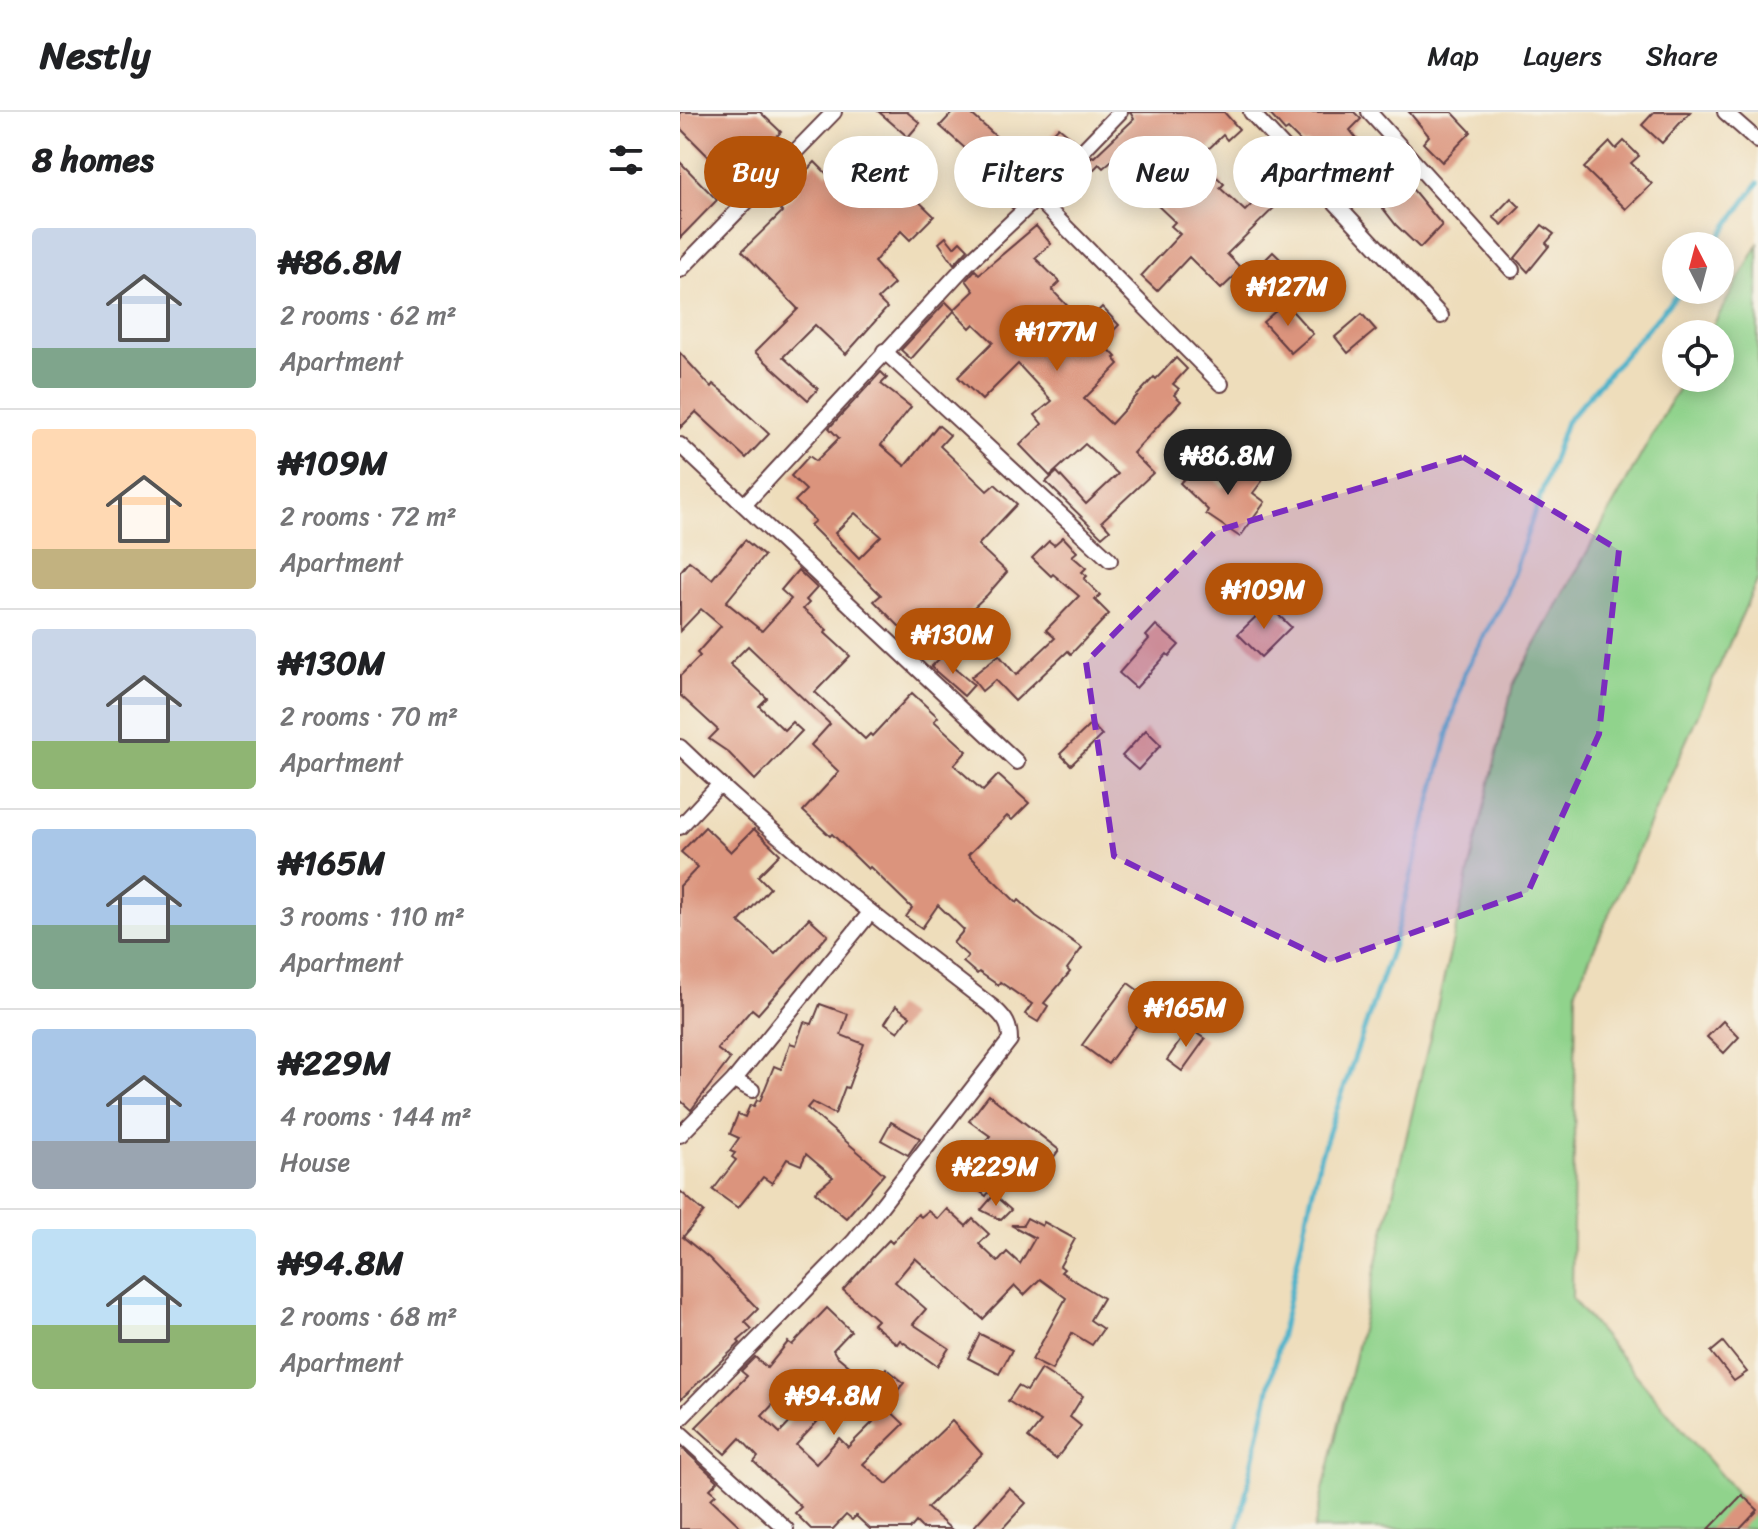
<!DOCTYPE html>
<meta charset="utf-8">
<style>
body{margin:0;font-family:Sriracha,sans-serif;background:#f6f6f6;color:#202124;height:100vh;display:flex;flex-direction:column;font-size:30px;white-space:nowrap}
*{box-sizing:border-box;margin:0}
p{font-size:26px;color:#757577}
.icon{flex:none;width:44px;height:44px;fill:none;stroke:currentColor;stroke-width:2;stroke-linecap:round;stroke-linejoin:round}
.map{position:relative;flex:1;overflow:hidden}
.details{display:flex;flex-direction:column;background:#fff;width:680px}
.details>*{flex:none}
.guide{position:absolute;left:24px;top:24px;width:760px;height:72px;display:flex;gap:16px}
.needle{width:52px;rotate:354deg}
.fabs{position:absolute;left:982px;top:120px;display:grid;gap:16px}
.fabs a{display:grid;place-items:center;width:72px;height:72px;border-radius:50%;background:#fff;box-shadow:0 4px 20px #0003;font-size:40px}
.price{position:absolute;translate:-50% -68px;padding:0 18px;border-radius:28px;background:#b45309;color:#fff;font-size:26px;line-height:52px;filter:drop-shadow(0 2px 4px #0008)}
.price::after{content:'';position:absolute;left:50%;top:48px;width:24px;height:18px;margin-left:-12px;background:inherit;clip-path:polygon(0 0,100% 0,50% 100%)}
.price.on{background:#222;color:#fff}
ul{padding:0;list-style:none}
li{display:flex;align-items:center;gap:24px;height:200px;padding:0 32px}
li+li{border-top:2px solid #e0e0e0}
li span{display:grid;place-items:center;flex:none;width:224px;height:160px;border-radius:8px;color:#555}
li>.icon{margin-inline-start:auto}
span .icon{width:96px;height:96px;fill:#fffc;stroke-width:1}
li b{font-size:34px}
h2{display:flex;justify-content:space-between;align-items:center;height:96px;padding:0 32px;font-size:34px}
.chip{padding:0 28px;border-radius:36px;background:#fff;box-shadow:0 4px 20px #0003;font-size:28px;line-height:72px}
.chip.on{background:#b45309;color:#fff}
header{display:flex;align-items:center;gap:48px;box-sizing:border-box;height:112px;padding:0 40px;background:#fff;border-bottom:2px solid #e0e0e0}
header strong{font-size:38px}
nav{display:flex;gap:44px;margin-inline-start:auto;font-size:28px}
main{display:flex;flex:1;min-height:0}
.map>svg:first-child{display:block}
.green{fill:#90d38c;stroke:#6d795c;stroke-width:2}
.lines{fill:none;stroke-linecap:round;stroke-linejoin:round}
.stream{stroke:#4bb2ca;stroke-width:5}
.building{fill:#db947d;fill-rule:evenodd}
.street-casing{stroke:#633c41;stroke-width:18}
.street{stroke:#fff;stroke-width:14}
.marked{fill:#7b2cbf;fill-opacity:0.2;stroke:#7b2cbf;stroke-width:6;stroke-dasharray:16 10;stroke-linejoin:round}
</style>
<header>
<strong>Nestly</strong>
<nav><a>Map</a><a>Layers</a><a>Share</a></nav>
</header>
<main>
<section class="details">
<h2>8 homes<svg class="icon" aria-label="filters" viewBox="0 0 24 24"><path d="M4 7h16M4 17h16"/><circle cx="9" cy="7" r="2"/><circle cx="15" cy="17" r="2"/></svg></h2>
<ul>
<li><span style="background:linear-gradient(#c9d6e8 75%,#7fa58c 0)"><svg class="icon" aria-label="home" viewBox="0 0 24 24"><path d="M3 11l9-7 9 7M6 9v11h12V9"/></svg></span><div><b>₦86.8M</b><p>2 rooms · 62 m²</p><p>Apartment</p></div></li>
<li><span style="background:linear-gradient(#ffd9b3 75%,#c2b280 0)"><svg class="icon" aria-label="home" viewBox="0 0 24 24"><path d="M3 11l9-7 9 7M6 9v11h12V9"/></svg></span><div><b>₦109M</b><p>2 rooms · 72 m²</p><p>Apartment</p></div></li>
<li><span style="background:linear-gradient(#c9d6e8 70%,#8fb573 0)"><svg class="icon" aria-label="home" viewBox="0 0 24 24"><path d="M3 11l9-7 9 7M6 9v11h12V9"/></svg></span><div><b>₦130M</b><p>2 rooms · 70 m²</p><p>Apartment</p></div></li>
<li><span style="background:linear-gradient(#a9c7e8 60%,#7fa58c 0)"><svg class="icon" aria-label="home" viewBox="0 0 24 24"><path d="M3 11l9-7 9 7M6 9v11h12V9"/></svg></span><div><b>₦165M</b><p>3 rooms · 110 m²</p><p>Apartment</p></div></li>
<li><span style="background:linear-gradient(#a9c7e8 70%,#9aa5b1 0)"><svg class="icon" aria-label="home" viewBox="0 0 24 24"><path d="M3 11l9-7 9 7M6 9v11h12V9"/></svg></span><div><b>₦229M</b><p>4 rooms · 144 m²</p><p>House</p></div></li>
<li><span style="background:linear-gradient(#bfe0f5 60%,#8fb573 0)"><svg class="icon" aria-label="home" viewBox="0 0 24 24"><path d="M3 11l9-7 9 7M6 9v11h12V9"/></svg></span><div><b>₦94.8M</b><p>2 rooms · 68 m²</p><p>Apartment</p></div></li>
</ul>
</section>
<div class="map">
<svg width="1078" height="1417" viewBox="0 0 1078 1417">
<rect width="100%" height="100%" fill="#f7f3e8"/>
<filter id="ink" filterUnits="userSpaceOnUse"><feTurbulence type="fractalNoise" baseFrequency=".0125" numOctaves="2"/><feDisplacementMap in="SourceGraphic" scale="16" xChannelSelector="R" yChannelSelector="G"/><feConvolveMatrix kernelMatrix="1 2 1 2 8 2 1 2 1" color-interpolation-filters="sRGB"/></filter>
<filter id="wash" filterUnits="userSpaceOnUse"><feTurbulence type="fractalNoise" baseFrequency=".006" numOctaves="4" result="noise"/><feDisplacementMap in="SourceGraphic" scale="32" xChannelSelector="R" yChannelSelector="G"/><feGaussianBlur stdDeviation="1.8" result="paint"/><feColorMatrix in="noise" values="0 0 0 0 0 0 0 0 0 0 0 0 0 0 0 0 0 1.4 0 .05"/><feComposite in="paint" operator="in"/></filter>
<g filter="url(#wash)">
<rect width="100%" height="100%" fill="#edb"/>
<path class="green" d="M1078,133v334l-182,410 -4,310 186,220v10h-444l199,-844 171,-307h36v-44h-12z"/>
<g class="lines">
<g class="stream">
<path d="M1033,134l45,-63"/>
<path d="M558,1417l82,-371 74,-216 70,-269 41,-75 61,-176 115,-132"/>
</g>
</g>
<g id="blocks">
<g class="building">
<path d="M0,0h80l21,20 -20,20 10,10 -22,23 -9,-9 -6,6 -54,-54z"/>
<path d="M199,0h28l13,11 -12,14z"/>
<path d="M273,0h16l52,47 12,-14 5,4 21,-22 18,15 -65,66 -8,-8 9,-9 -73,-65z"/>
<path d="M450,0h94l15,17 -12,11 -4,-5 -25,24 26,25 -4,4 25,23 29,-28 13,12 -60,59 15,15 -21,20 -32,-32 -32,34 -16,-15 39,-42 -9,-8 4,-4 -64,-61 -8,7 -4,-4 -32,33 -8,-8 33,-33 2,1 40,-38z"/>
<path d="M588,0h86l7,7 -11,11 18,23 6,-5 20,22 2,-1 46,56 -22,23 -24,-23 -29,-37 -2,2 -7,-8 -15,14 -12,-13 11,-9 -24,-31 -6,5 -5,-6 -3,3 -16,-16 -3,2z"/>
<path d="M729,0h43l19,20 -29,30 -19,-19 6,-7z"/>
<path d="M974,0h36l-28,31 -20,-18z"/>
<path d="M944,29l15,15 -8,7 21,21 -26,25 -42,-41 26,-26 6,7z"/>
<path d="M171,37l18,18 15,-16 32,29 -9,10 27,26 -24,24 -9,-9 -27,31 20,22 -16,15 9,9 -41,46 -31,-29 -32,32 35,32 -10,11 -53,-48 43,-43 -56,-58 40,-39 -2,-2 19,-21 -6,-5 22,-22 12,12z"/>
<path d="M0,50l37,38 -37,38z"/>
<path d="M831,86l9,9 -18,18 -9,-8z"/>
<path d="M862,113l12,9 -8,9 3,3 -21,26 -13,-14z"/>
<path d="M356,114l15,18 -16,14 25,24 -8,8 33,34 17,-17 17,18 -17,17 14,15 -2,1 5,6 -35,35 27,25 43,-47 2,2 20,-21 11,11 -14,15 6,5 -5,6 7,6 -48,52 20,20 -51,48 8,9 -8,7 -56,-55 11,-10 29,32 32,-30 -33,-30 -35,32 -30,-31 22,-21 -7,-9 17,-14 -34,-37 -36,36 -24,-23 35,-35 -19,-18 -4,4 -16,-17 -43,48 -10,-9 45,-48 8,8 20,-19 -8,-11 9,-10 4,4z"/>
<path d="M266,125l8,10 6,-6 8,8 -14,15 -15,-21z"/>
<path d="M593,140l28,27 -16,16 -27,-28z"/>
<path d="M605,191l28,31 -22,19 -28,-31z"/>
<path d="M682,202l14,16 -28,23 -13,-16z"/>
<path d="M0,241l31,34 2,-3 15,12 41,38 -23,24 -50,-46 -16,16z"/>
<path d="M201,260l6,6 -6,6 30,23 -30,38 24,21 33,-41 12,10 -10,11 47,45 8,-7 22,20 -39,41 29,27 -20,23 -56,52 -15,-16 -6,6 -36,-36 7,-6 -71,-70 5,-4 -20,-20 11,-11 -15,-14 18,-20 7,5 23,-23 -10,-10zM175,401l26,23 -22,22 -24,-25z"/>
<path d="M568,351l18,13 -13,17 12,9 -25,35 -34,-23 2,-4 -28,-27 18,-19 26,24 7,-10 4,3z"/>
<path d="M383,425l14,15 -5,4 14,12 -4,4 5,4 -3,3 16,16 -5,5 14,14 -38,40 -3,-3 -53,50 -20,-21 -13,11 -11,-14 28,-22 17,20 39,-37 -9,-8 33,-34 -26,-22 -2,2 -19,-18 17,-17 5,4z"/>
<path d="M65,428l19,16 -38,46 36,29 29,-32 -10,-9 17,-20 19,18 -11,12 3,3 -6,6 24,21 -2,3 25,23 -35,36 50,47 5,-5 2,2 40,-43 26,24 -4,4 33,30 -13,14 29,26 15,-16 31,28 -17,17 -5,-4 -39,39 49,48 2,-3 17,16 46,32 -15,21 3,3 -26,31 4,3 -10,16 -13,-8 7,-10 -32,-22 -2,3 -19,-13 -2,2 -14,-12 5,-6 -15,-13 11,-13 -26,-25 -16,23 -16,-11 6,-9 -42,-41 -2,2 -36,-35 -2,2 -27,-25 36,-39 -28,-27 19,-21 -82,-78 -18,18 37,34 -8,8 25,24 8,-8 10,9 -47,49 -27,-28 -19,-13 9,-9 -38,-35v-19l20,-20 -3,-3 24,-27 -20,-17 -21,22v-59l9,-11 23,18z"/>
<path d="M588,493l23,22 -30,30 -23,-23z"/>
<path d="M476,513l23,20 -10,11 -2,-2 -31,34 -17,-15 30,-34 -3,-3z"/>
<path d="M261,545l33,28 -10,11 -33,-29z"/>
<path d="M411,612l11,11 -31,30 -11,-11z"/>
<path d="M466,618l15,15 -23,25 -16,-14z"/>
<path d="M25,715l26,25 23,-23 26,25 -22,22 12,12 -31,34 36,32 34,-36 19,17 -70,79 -6,-5 -35,40 13,10 -39,51 -11,-10v-214l18,-19 -17,-15z"/>
<path d="M448,871l26,19 -46,62 -26,-19z"/>
<path d="M140,892l28,10 -7,21 23,9 -16,44 -3,-1 -10,27 -23,-12 -5,6 77,66 -38,44 -31,-26 18,-15 -27,-23 -5,11 -14,-6 -15,24 -9,-6 -25,31 -25,-18 23,-30 -4,-3 3,-4 -5,-2 9,-13 -9,-4 8,-20 7,3 5,-12 4,1 3,-6 3,1 14,-35 7,3 9,-26 6,2 8,-23 8,2z"/>
<path d="M216,894l14,10 -12,16 -13,-9z"/>
<path d="M1043,909l16,16 -15,16 -17,-16z"/>
<path d="M509,916l16,11 -23,32 -15,-11z"/>
<path d="M309,983l70,55 -26,35 -25,-19 -22,30 -47,-35 9,-12 20,15 22,-28 -21,-15z"/>
<path d="M211,1010l29,16 -12,17 -27,-15z"/>
<path d="M0,1079l24,21 -21,25 26,21 49,51 -13,13 7,7 -14,12 2,2 -60,57z"/>
<path d="M314,1083l17,15 -10,10 -20,-10z"/>
<path d="M267,1097l19,17 7,-7 16,15 -10,10 19,18 9,-10 13,12 15,-26 -24,-13h12l4,-7 15,8 2,-4 31,17 -15,27 4,3 -3,3 42,26 -13,22 13,9 -11,16 -20,-12 -20,37 -20,-10 34,-62 -26,-19 -16,16 -9,-9 -32,33 -68,-61 -20,24 31,27 -13,15 36,24 -12,18 -37,-26 -3,4 -24,-20 4,-4 -34,-30 27,-30 19,-20 3,3 26,-29 3,3 7,-6 10,8z"/>
<path d="M147,1196l24,23 -18,19 3,5 36,30 14,-17 18,15 -19,23 19,18 -41,40 24,20 65,-63 30,33 -55,54 24,21h-28l-7,-7 -6,7h-40l-14,-13 -4,4 -6,-5 -13,14h-22l-16,-16 6,-6 -47,-45 4,-5 -18,-19 -15,16 -29,-27 51,-51 -6,-5 14,-14 12,11 21,-26 4,3zM113,1271l19,16 -32,34 -18,-17zM155,1279l38,31 -25,25 -9,-9 -23,26 -20,-19 22,-24 -4,-5z"/>
<path d="M300,1222l32,16 -13,24 -31,-16z"/>
<path d="M1043,1230l24,30 -13,9 -23,-29z"/>
<path d="M361,1257l42,27 -13,21 11,9 -25,33 -28,-21 13,-16 -33,-21 10,-15 9,5z"/>
<path d="M0,1334l38,35 -8,8 6,5 -5,5 32,30h-63z"/>
<path d="M329,1376l17,15 -24,26h-30z"/>
<path d="M1062,1383l16,15 -18,19h-31z"/>
</g>
</g>
</g>
<g filter="url(#ink)">
<use href="#blocks" fill-opacity="0" stroke="#633c41" stroke-width="2"/>
<g class="lines">
<g class="street-casing">
<g id="street">
<path d="M571,0l190,204"/>
<path d="M689,0l143,158"/>
<path d="M1045,0l33,29"/>
<path d="M357,86l184,186"/>
<path d="M0,158l154,-158"/>
<path d="M204,239l226,209"/>
<path d="M0,333l337,317"/>
<path d="M65,392l222,-240 70,-66 83,-86"/>
<path d="M0,635c99,95 207,179 315,262 11,10 15,17 15,31l-156,201 -174,178"/>
<path d="M0,715l39,-42"/>
<path d="M54,968l18,10"/>
<path d="M0,1023l54,-55 136,-167"/>
<path d="M0,1321l106,96"/>
</g>
</g>
<use href="#street" class="street"/>
</g>
</g>
<path class="marked" d="M783,345l156,93 -20,184 -71,158 -198,70 -216,-106 -28,-194 130,-131z"/>
</svg>
<div class="fabs">
<a><svg class="needle" viewBox="-14 -14 28 28"><path d="M0-13l5 13h-10z" fill="#e53935"/><path d="M0 13l5-13h-10z" fill="#757577"/></svg></a>
<a><svg class="icon" aria-label="locate" viewBox="0 0 24 24"><circle cx="12" cy="12" r="6"/><path d="M12 2v4M12 18v4M2 12h4M18 12h4"/></svg></a>
</div>
<b class="price" style="left:608px;top:216px">₦127M</b>
<b class="price" style="left:377px;top:261px">₦177M</b>
<b class="price on" style="left:548px;top:385px">₦86.8M</b>
<b class="price" style="left:584px;top:519px">₦109M</b>
<b class="price" style="left:273px;top:564px">₦130M</b>
<b class="price" style="left:506px;top:937px">₦165M</b>
<b class="price" style="left:316px;top:1096px">₦229M</b>
<b class="price" style="left:154px;top:1325px">₦94.8M</b>
<div class="guide">
<a class="chip on">Buy</a>
<a class="chip">Rent</a>
<a class="chip">Filters</a>
<a class="chip">New</a>
<a class="chip">Apartment</a>
</div>
</div>
</main>
